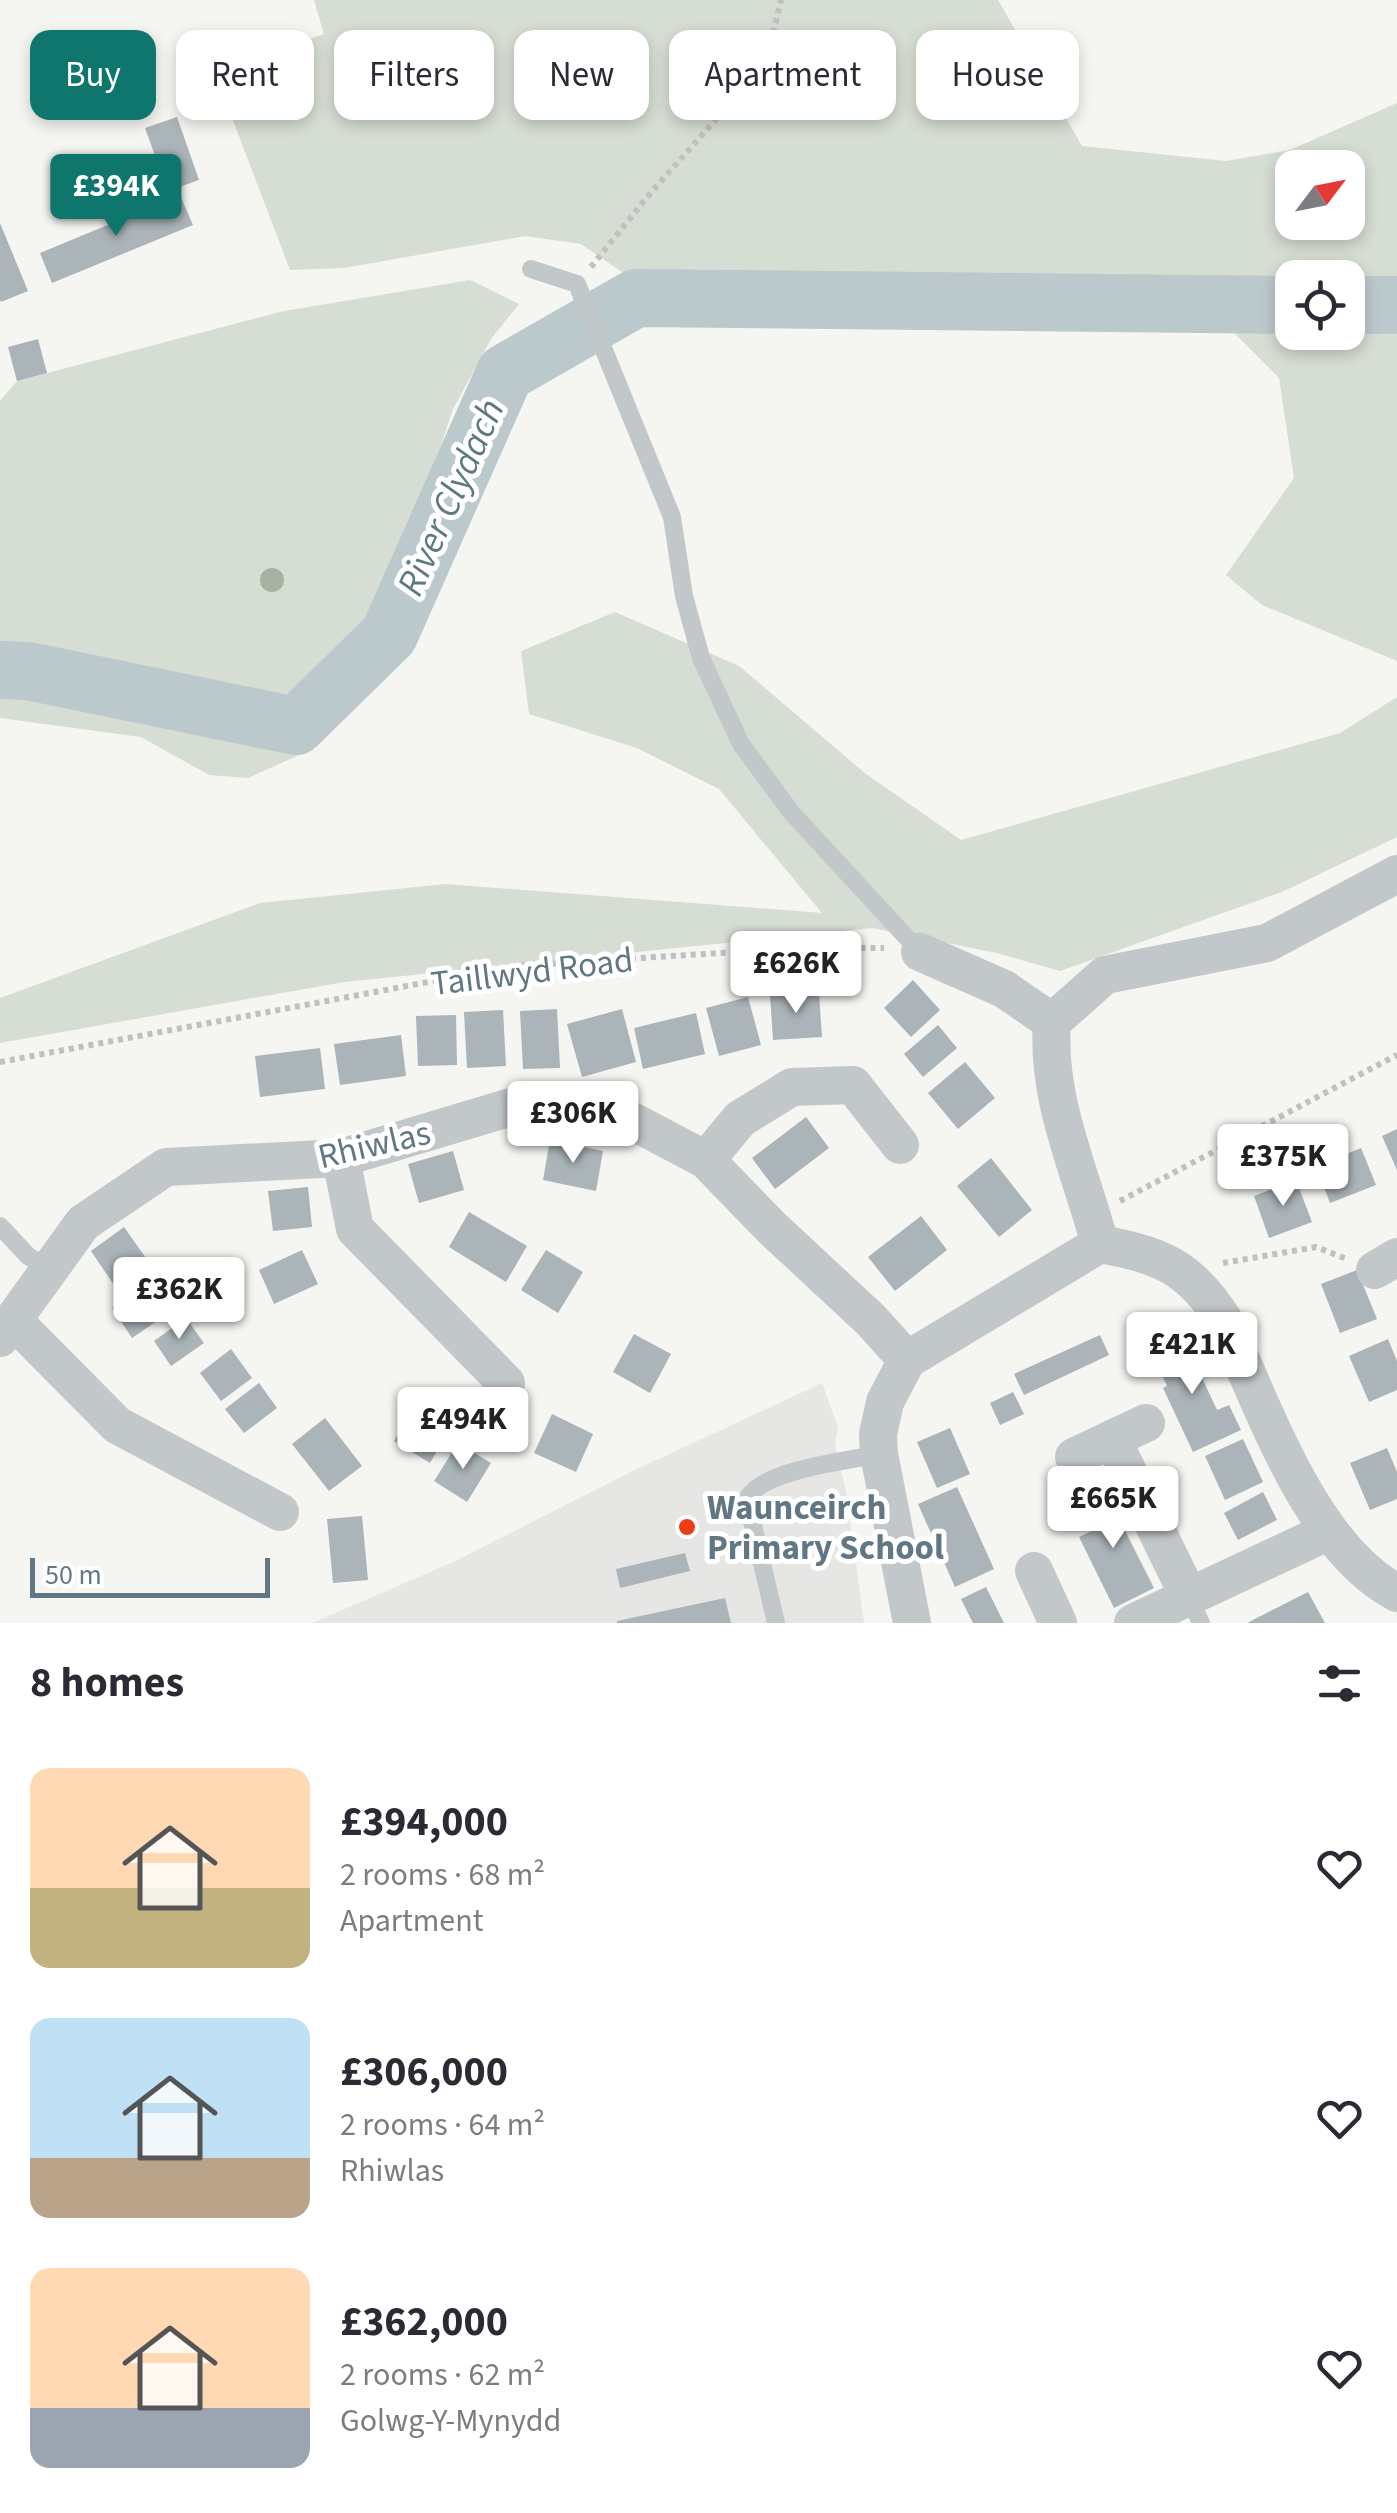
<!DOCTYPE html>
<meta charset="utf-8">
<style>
body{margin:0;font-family:"Source Sans 3",sans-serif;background:#f2f2f3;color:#2b2b33;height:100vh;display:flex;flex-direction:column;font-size:38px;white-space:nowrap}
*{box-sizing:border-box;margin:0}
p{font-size:32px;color:#7c7c81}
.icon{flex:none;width:55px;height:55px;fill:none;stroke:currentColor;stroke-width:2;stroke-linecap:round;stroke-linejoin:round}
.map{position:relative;height:1623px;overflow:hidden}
.details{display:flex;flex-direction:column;background:#fff;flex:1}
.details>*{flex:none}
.top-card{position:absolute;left:30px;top:30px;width:1338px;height:90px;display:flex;gap:20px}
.needle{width:65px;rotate:58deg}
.fabs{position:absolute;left:1275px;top:150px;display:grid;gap:20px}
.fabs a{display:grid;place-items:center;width:90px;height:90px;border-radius:20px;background:#fff;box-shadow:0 5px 15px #0003;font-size:50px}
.scale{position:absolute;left:30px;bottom:25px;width:240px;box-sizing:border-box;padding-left:10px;border:5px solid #627784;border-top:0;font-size:28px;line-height:35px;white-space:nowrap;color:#627784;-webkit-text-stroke:8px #fff;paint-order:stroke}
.price{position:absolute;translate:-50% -85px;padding:0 22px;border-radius:10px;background:#fff;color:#222;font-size:32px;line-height:65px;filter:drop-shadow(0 2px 5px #0008)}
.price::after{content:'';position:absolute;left:50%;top:60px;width:30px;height:22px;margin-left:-15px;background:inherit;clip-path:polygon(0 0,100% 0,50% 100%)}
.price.active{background:#0f766e;color:#fff}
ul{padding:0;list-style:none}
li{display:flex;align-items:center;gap:30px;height:250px;padding:0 30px}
li span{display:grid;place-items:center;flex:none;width:280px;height:200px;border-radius:20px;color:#555}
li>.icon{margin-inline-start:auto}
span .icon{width:120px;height:120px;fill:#fffc;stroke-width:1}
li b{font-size:42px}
h2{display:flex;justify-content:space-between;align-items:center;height:120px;padding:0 30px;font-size:42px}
.pill{padding:0 35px;border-radius:20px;background:#fff;box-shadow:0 5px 15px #0003;font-size:35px;line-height:90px}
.pill.active{background:#0f766e;color:#fff}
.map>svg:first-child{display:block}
.built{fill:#e6e6e4}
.green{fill:#d6ddd2;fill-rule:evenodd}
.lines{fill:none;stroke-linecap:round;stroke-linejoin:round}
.river{stroke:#bbc8cc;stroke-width:58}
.building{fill:#abb4b8}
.path{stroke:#bec0c2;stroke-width:6;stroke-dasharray:5 5;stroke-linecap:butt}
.lane{stroke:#c2c7c9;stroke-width:18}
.street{stroke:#c2c7c9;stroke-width:38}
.tree{fill:#a7b2a2}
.poi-dot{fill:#ee3b18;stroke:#fff;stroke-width:4}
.labels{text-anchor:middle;stroke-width:10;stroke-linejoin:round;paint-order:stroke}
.street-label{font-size:35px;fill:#627784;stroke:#fff}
.poi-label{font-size:35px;font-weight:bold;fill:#627784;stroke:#fff;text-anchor:start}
.water-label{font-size:38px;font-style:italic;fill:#5e7a81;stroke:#fff}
</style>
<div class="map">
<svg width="1397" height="1623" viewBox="0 0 1397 1623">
<rect width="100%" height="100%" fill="#f5f5f1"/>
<path class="built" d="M822,1383l16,44 -3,18 11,46 18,132h-552l139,-60 184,-93z"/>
<g class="green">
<path d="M314,0h684l84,146 144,15 64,-11 107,-47v558l-135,-56 -36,-30 68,-97 -15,-100 -95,-96 -549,-1 -54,-37 -56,-8 -181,32 -54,2 -75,-197 109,-39zM1292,168h56v54h-56zM1292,278h56v54h-56z"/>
<path d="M470,280l49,24 -28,35 -38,70 -25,76 -30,70 -39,140 -49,55 -62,28 -39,-3 -68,-38 -141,-19v-317l17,-20 267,-70z"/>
<path d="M615,612l124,54 127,108 95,66 379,-107 57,-36v140l-115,55 -222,79 -63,-18 -125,-25 -528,54 -344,61v-45l260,-95 186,-19 376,29 -103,-124 -82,-41 -108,-34 -8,-63z"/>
</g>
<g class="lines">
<g class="river">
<path d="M1348,305h49"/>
<path d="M0,670l28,1 268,55 93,-91 116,-262 131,-75 656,7"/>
</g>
</g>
<g class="building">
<path d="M177,117l22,63 -31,11 -23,-63z"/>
<path d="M180,195l13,30 -141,58 -12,-30z"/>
<path d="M0,223l28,68 -27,11 -1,-2z"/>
<path d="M38,339l9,34 -30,8 -9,-34z"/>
<path d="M913,980l27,30 -29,27 -27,-29z"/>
<path d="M819,993l3,44 -49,3 -3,-45z"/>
<path d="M748,997l13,48 -42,11 -13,-48z"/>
<path d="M557,1009l3,59 -37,1 -3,-58z"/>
<path d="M622,1009l14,53 -54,15 -15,-53z"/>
<path d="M503,1010l3,56 -39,2 -3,-56z"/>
<path d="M696,1013l9,41 -62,15 -9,-41z"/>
<path d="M456,1015l1,50 -39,1 -2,-50z"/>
<path d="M938,1025l19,23 -34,29 -19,-23z"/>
<path d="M401,1035l5,41 -66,9 -6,-41z"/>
<path d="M320,1048l5,41 -65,8 -5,-41z"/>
<path d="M965,1062l30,36 -37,31 -30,-36z"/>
<path d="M806,1117l23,31 -54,41 -23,-31z"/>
<path d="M1397,1129v41l-15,-34z"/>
<path d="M550,1140l53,11 -7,40 -53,-11z"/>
<path d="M1361,1148l15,37 -46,18 -14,-37z"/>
<path d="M453,1151l11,39 -45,13 -11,-39z"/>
<path d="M991,1158l41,52 -33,27 -42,-51z"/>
<path d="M1296,1180l16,42 -43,16 -15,-42z"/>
<path d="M308,1187l4,40 -39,4 -5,-40z"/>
<path d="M469,1212l58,34 -21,36 -57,-35z"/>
<path d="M921,1216l26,34 -52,41 -27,-34z"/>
<path d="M124,1227l24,34 -34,24 -23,-34z"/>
<path d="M302,1250l16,34 -44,20 -15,-34z"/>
<path d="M546,1250l37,22 -25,41 -37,-23z"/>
<path d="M1357,1270l20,49 -37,14 -19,-49z"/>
<path d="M156,1278l20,30 -44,30 -20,-30z"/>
<path d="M186,1318l18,25 -33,23 -17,-25z"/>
<path d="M634,1334l37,20 -21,39 -37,-21z"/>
<path d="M1100,1335l9,20 -85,40 -10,-21z"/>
<path d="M1182,1335l35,75 12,-5 12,25 -48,22 -30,-64 4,-2 -17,-36z"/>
<path d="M1388,1339l9,22v29l-28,12 -20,-46z"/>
<path d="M231,1349l21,29 -31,23 -21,-28z"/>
<path d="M259,1383l18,25 -33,25 -19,-24z"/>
<path d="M1013,1392l11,22 -24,11 -10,-22z"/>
<path d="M415,1405l36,21 -21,37 -36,-22z"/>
<path d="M552,1414l41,20 -17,38 -42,-19z"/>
<path d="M325,1418l37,48 -33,25 -37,-47z"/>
<path d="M950,1428l20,46 -33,14 -20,-46z"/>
<path d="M1243,1439l20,43 -38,18 -20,-44z"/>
<path d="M458,1443l33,20 -24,39 -33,-21z"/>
<path d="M1387,1448l10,24v27l-27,11 -20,-47z"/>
<path d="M1101,1483l53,105 -40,20 -35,-71 17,-8 -17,-35z"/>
<path d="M957,1487l37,82 -39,18 -37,-83z"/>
<path d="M1263,1492l14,28 -39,20 -14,-27z"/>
<path d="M362,1516l6,64 -35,3 -6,-64z"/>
<path d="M685,1553l5,18 -70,17 -4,-19z"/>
<path d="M986,1587l18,36h-31l-12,-24z"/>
<path d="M1308,1592l17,31h-78z"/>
<path d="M725,1598l6,25h-114v-2z"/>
</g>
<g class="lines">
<g class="path">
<path d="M591,267l57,-71 118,-133 15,-63"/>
<path d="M0,1062l514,-96 285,-18h85"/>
<path d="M1120,1201l277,-146"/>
<path d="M1223,1263l93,-16 31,12"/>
</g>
<g class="lane">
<path d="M531,269l46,15 95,233 12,79 17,62 40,86 50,68 129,140"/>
<path d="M0,1226l28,30 22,13"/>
<path d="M1189,1597l12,26"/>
<path d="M776,1623l-29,-123c12,-30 101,-39 132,-46"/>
</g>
<g class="street">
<path d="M920,952l84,37 48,33"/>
<path d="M341,1158l14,71 151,154"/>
<path d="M706,1160l34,-41 52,-32 61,-2 47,60"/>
<path d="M1100,1244c-20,-74 -54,-145 -48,-222l53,-47 162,-32 130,-69"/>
<path d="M1100,1244c60,11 89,22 123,75 40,86 87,228 174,274"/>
<path d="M1375,1270l22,-13"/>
<path d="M13,1320l104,105 163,87"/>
<path d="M0,1338l83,-115 83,-56 175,-9 170,-51 60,1 61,13 74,39 66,68 99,92 36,40"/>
<path d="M1112,1439l77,158"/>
<path d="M1074,1457l72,-34"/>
<path d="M1034,1571l24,52"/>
<path d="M912,1623l-33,-169 -1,-20 7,-32 22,-42 193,-116"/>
<path d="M1133,1623l196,-92"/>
</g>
</g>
<circle class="tree" cx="272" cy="580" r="12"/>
<circle class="poi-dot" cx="687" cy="1527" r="10"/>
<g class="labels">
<g class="street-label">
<text transform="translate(532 971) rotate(-7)" y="12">Taillwyd Road</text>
<text transform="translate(374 1144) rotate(-13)" y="12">Rhiwlas</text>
</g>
<g class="poi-label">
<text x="707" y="1519">Waunceirch<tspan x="707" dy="40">Primary School</tspan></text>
</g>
<g class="water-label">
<text transform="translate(450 497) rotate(-66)" y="13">River Clydach</text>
</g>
</g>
</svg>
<div class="fabs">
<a><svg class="needle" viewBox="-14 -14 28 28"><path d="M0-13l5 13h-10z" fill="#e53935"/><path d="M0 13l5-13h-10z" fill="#7c7c81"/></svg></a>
<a><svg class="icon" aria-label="locate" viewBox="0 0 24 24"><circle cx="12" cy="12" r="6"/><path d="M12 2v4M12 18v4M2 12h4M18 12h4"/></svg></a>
</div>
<div class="scale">50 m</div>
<b class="price active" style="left:116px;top:239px">£394K</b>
<b class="price" style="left:796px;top:1016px">£626K</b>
<b class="price" style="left:573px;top:1166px">£306K</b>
<b class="price" style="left:1283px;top:1209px">£375K</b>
<b class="price" style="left:179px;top:1342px">£362K</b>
<b class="price" style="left:1192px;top:1397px">£421K</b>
<b class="price" style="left:463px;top:1472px">£494K</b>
<b class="price" style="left:1113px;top:1551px">£665K</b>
<div class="top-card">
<a class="pill active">Buy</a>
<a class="pill">Rent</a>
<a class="pill">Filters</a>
<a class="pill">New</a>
<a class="pill">Apartment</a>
<a class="pill">House</a>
</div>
</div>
<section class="details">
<h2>8 homes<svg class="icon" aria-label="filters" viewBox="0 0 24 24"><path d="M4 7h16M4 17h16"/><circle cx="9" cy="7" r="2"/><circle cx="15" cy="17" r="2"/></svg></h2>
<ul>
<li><span style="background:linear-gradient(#ffd9b3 60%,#c2b280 0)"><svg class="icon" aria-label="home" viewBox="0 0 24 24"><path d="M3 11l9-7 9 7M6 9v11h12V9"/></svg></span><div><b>£394,000</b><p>2 rooms · 68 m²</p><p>Apartment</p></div><svg class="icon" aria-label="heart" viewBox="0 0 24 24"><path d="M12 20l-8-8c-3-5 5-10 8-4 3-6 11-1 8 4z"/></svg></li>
<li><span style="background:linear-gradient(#bfe0f5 70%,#b9a48a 0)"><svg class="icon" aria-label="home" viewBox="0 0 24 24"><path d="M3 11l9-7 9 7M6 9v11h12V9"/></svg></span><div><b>£306,000</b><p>2 rooms · 64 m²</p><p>Rhiwlas</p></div><svg class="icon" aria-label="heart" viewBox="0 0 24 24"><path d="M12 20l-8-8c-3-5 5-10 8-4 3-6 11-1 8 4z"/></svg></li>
<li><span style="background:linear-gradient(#ffd9b3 70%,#9aa5b1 0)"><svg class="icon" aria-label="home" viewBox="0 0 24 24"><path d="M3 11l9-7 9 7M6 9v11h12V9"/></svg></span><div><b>£362,000</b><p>2 rooms · 62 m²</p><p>Golwg-Y-Mynydd</p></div><svg class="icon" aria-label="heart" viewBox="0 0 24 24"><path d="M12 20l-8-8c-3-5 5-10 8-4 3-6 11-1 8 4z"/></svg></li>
</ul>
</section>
